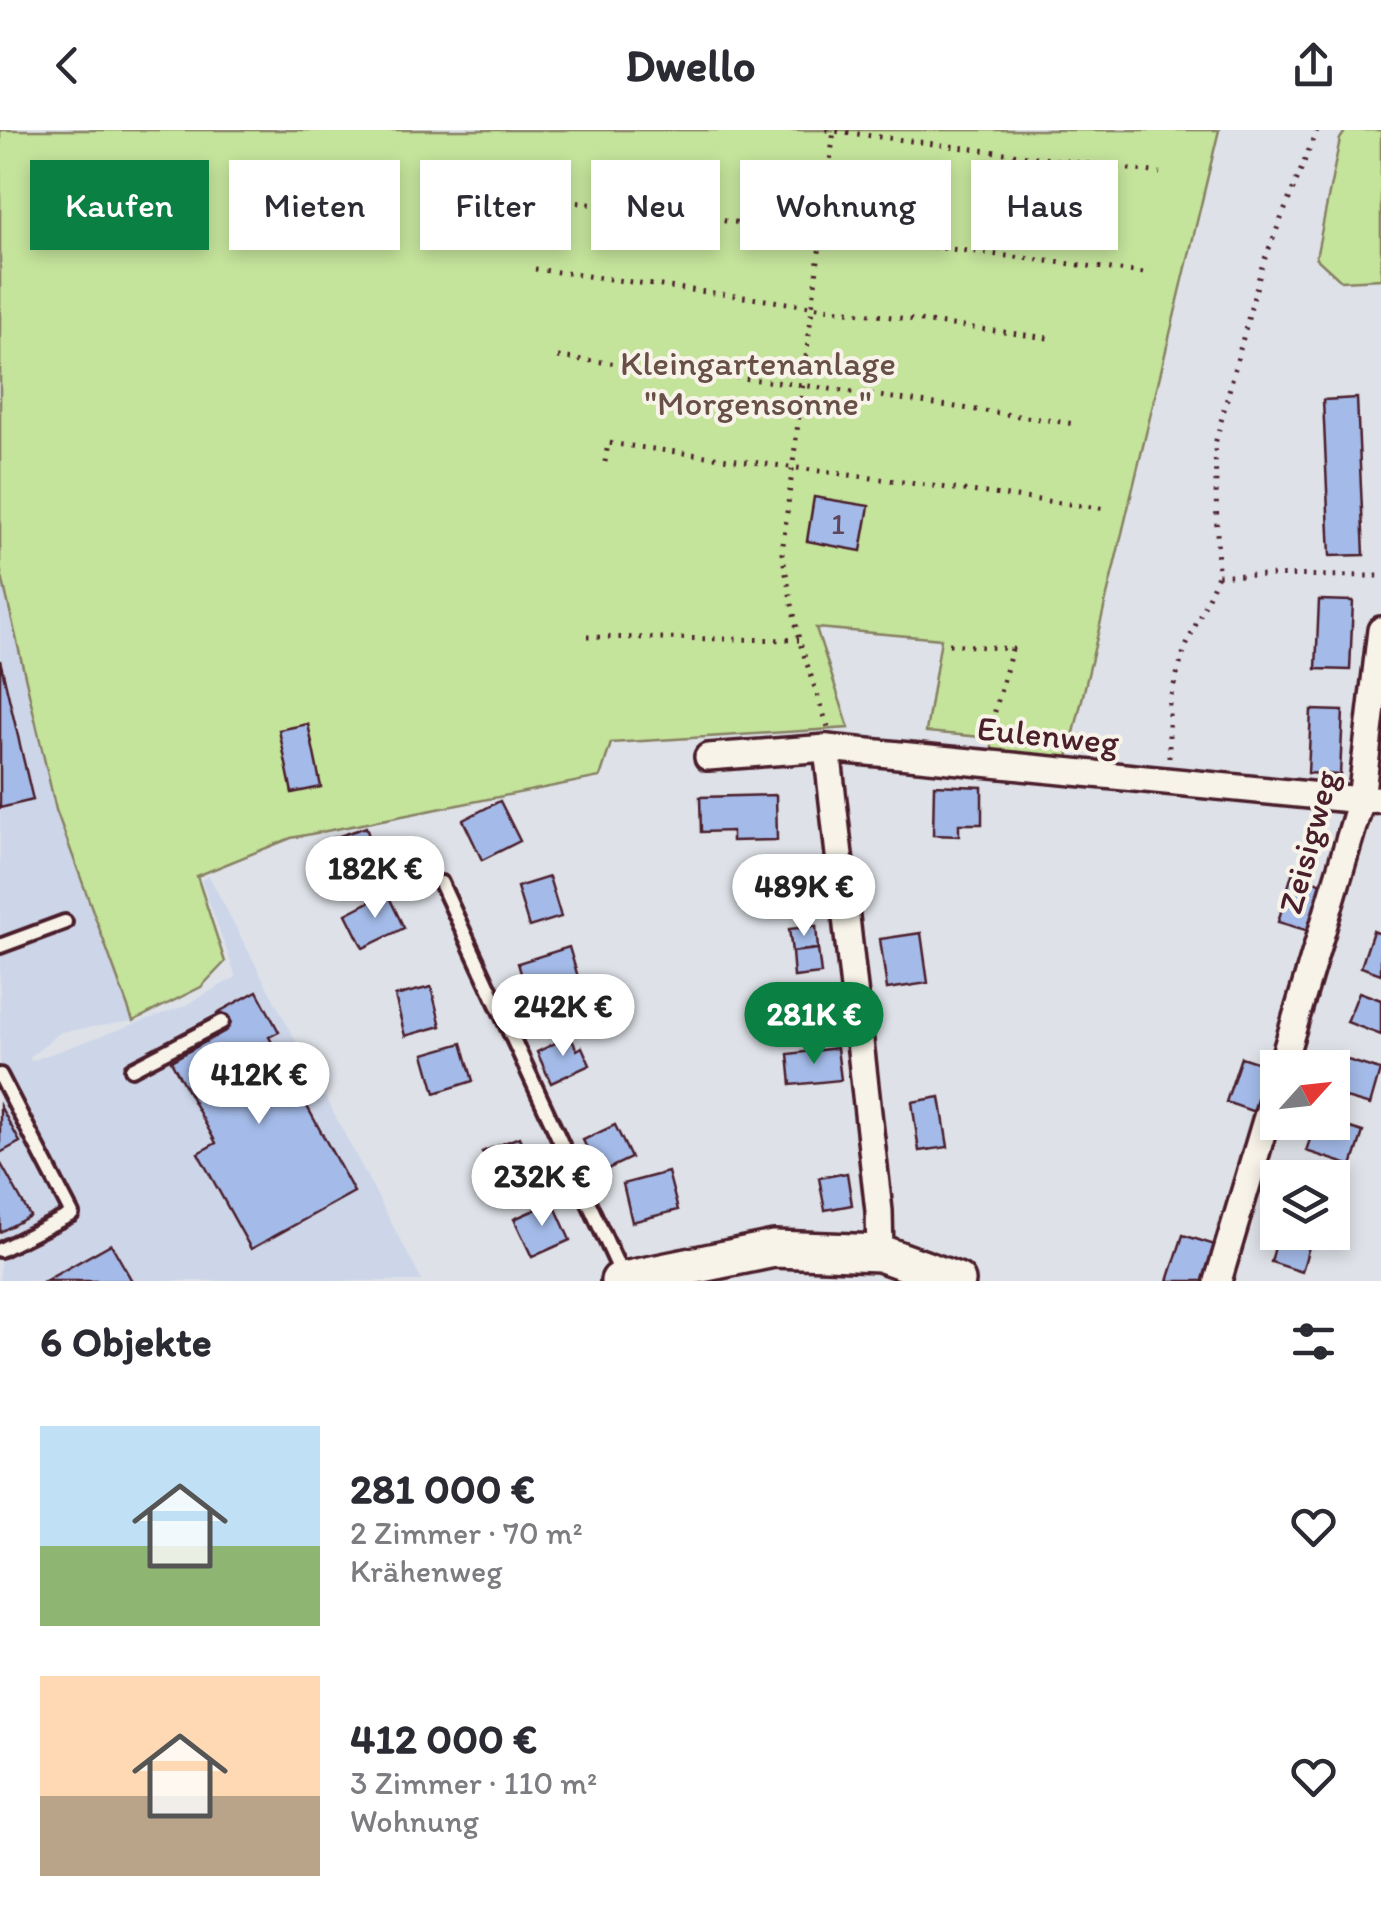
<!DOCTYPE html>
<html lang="de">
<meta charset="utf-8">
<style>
body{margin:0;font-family:Itim,sans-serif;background:#f7f7f7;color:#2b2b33;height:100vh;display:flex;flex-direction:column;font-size:38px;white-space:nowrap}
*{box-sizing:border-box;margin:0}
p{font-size:32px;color:#7c7c81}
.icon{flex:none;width:55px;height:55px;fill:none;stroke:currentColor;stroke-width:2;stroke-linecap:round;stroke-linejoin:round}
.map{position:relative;height:1151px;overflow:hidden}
.details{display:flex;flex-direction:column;background:#fff;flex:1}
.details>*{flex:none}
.banner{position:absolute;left:30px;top:30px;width:1322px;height:90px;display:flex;gap:20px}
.needle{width:65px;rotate:63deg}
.fabs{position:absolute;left:1260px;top:920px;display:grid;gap:20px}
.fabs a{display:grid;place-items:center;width:90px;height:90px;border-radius:0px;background:#fff;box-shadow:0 5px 15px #0003;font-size:50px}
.price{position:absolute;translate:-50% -85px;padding:0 22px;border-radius:35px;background:#fff;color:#222;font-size:32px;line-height:65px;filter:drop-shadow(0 2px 5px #0008)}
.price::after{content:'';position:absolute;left:50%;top:60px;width:30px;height:22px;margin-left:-15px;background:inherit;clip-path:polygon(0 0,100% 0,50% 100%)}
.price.selected{background:#0b8043;color:#fff}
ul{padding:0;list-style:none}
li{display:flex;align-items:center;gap:30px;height:250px;padding:0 40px}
li span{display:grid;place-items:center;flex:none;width:280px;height:200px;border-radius:0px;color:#555}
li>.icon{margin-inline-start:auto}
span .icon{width:120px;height:120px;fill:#fffc;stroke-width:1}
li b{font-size:42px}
h2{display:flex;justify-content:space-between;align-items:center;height:120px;padding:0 40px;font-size:42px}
.tag{padding:0 35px;border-radius:0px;background:#fff;box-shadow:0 5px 15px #0003;font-size:35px;line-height:90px}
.tag.selected{background:#0b8043;color:#fff}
header{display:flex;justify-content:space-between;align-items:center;height:130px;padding:0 40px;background:#fff;font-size:45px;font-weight:700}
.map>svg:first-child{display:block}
.built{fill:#cdd6e8}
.green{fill:#c4e39b;stroke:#878163;stroke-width:2.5}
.building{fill:#a4bbe9;stroke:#4a1f2b;stroke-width:2.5}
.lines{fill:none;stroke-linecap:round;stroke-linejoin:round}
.lane-casing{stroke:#4a1f2b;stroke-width:20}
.street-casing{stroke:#4a1f2b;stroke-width:32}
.secondary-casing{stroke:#4a1f2b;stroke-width:42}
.path{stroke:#4a1f2b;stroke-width:5;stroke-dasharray:2.5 8;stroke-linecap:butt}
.lane{stroke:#f7f3e8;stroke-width:12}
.street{stroke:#f7f3e8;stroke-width:25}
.secondary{stroke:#f7f3e8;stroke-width:35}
.labels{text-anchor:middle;stroke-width:8;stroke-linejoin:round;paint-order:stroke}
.number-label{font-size:30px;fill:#60465a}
.park-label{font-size:35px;fill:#685047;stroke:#f7f3e8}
.street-label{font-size:35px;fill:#4a1f2b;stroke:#f7f3e8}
</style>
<header><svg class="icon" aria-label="back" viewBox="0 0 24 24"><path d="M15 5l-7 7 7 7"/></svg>Dwello<svg class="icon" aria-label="share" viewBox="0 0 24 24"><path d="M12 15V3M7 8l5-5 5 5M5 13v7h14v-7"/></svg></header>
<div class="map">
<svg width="1381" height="1151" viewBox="0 0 1381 1151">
<rect width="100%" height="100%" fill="#dee2e8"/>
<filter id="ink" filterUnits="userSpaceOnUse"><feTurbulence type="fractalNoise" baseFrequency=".01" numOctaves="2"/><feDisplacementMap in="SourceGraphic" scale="20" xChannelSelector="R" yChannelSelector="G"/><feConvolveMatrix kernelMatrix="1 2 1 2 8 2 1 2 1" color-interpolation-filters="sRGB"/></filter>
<g filter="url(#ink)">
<path class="built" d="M0,438l56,242 77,211 -72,11 -31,25 1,4 153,-55 52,-29 -35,-97 8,-4 213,405h-422z"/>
<g class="green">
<path d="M0,0h1219l-152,632 -75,-10v-14l-66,-6 15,-93 -125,-11 33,100 -238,15 -11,34 -309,61 -94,38 28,86 -24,25 -68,34 -77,-211 -56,-242z"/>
<path d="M1346,0h35v149l-40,2 -25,-23 24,-119z"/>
</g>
<g class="building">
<path d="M1357,268l7,157 -34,1 -7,-156z"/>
<path d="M814,367l55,9 -8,45 -54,-10z"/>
<path d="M1319,470l34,1 -3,69 -34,-1z"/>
<path d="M0,530l33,140 -33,8z"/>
<path d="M1311,580l32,1 -3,64 -32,-2z"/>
<path d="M308,594l13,63 -29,6 -13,-63z"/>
<path d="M934,655l48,2v37h-23v12l-26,-1z"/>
<path d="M776,665l1,45 -45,1v-10l-31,1 -1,-35z"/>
<path d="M500,671l20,40 -38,19 -19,-40z"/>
<path d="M366,697l13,41 -41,14 -14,-41z"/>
<path d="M1292,744l31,10 -14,47 -31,-9z"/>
<path d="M549,747l12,40 -32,10 -12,-40z"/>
<path d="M387,763l17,35 -41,20 -17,-34z"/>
<path d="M816,796l2,23 -26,3 -3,-23z"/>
<path d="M1373,801l8,3v40l-20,-7z"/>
<path d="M921,803l7,50 -41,6 -7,-50z"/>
<path d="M569,817l12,40 -51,16 -12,-40z"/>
<path d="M818,819l3,25 -27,3 -2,-25z"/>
<path d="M431,857l10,39 -36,10 -10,-40z"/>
<path d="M257,861l22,41 -10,5 85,155 -103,57 -53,-96 18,-10 -45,-82 56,-31 -10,-17z"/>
<path d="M1359,862l22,8v35l-34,-13z"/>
<path d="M570,906l7,14 5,-3 8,18 -39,18 -14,-31z"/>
<path d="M462,913l11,38 -38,12 -11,-39z"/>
<path d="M837,918l4,32 -50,5 -3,-31z"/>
<path d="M1241,927l37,12 -15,46 -37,-13z"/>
<path d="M1338,927l42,13 -10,35 -38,-11v-19z"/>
<path d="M940,967l8,50 -29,4 -7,-49z"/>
<path d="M0,976l20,36 -20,11z"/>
<path d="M1316,992h16l31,10 -11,34 -46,-15z"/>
<path d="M615,995l16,33 -32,15 -16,-33z"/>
<path d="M519,1007l16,38 -36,16 -17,-39z"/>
<path d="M0,1032l30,54 -30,16z"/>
<path d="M668,1042l10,38 -46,12 -9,-38z"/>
<path d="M847,1043l5,32 -27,5 -6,-32z"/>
<path d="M553,1072l17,38 -38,17 -18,-38z"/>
<path d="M1279,1102h34l-11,40 -31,-10z"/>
<path d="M1183,1105l32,10 -12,36h-35z"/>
<path d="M111,1114l21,37h-87z"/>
</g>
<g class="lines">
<g class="lane-casing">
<g id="lane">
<path d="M441,753l182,394"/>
<path d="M0,816l65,-24"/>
<path d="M132,939l90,-47"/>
<path d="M0,945l72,139 -72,36"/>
</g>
</g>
<g class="street-casing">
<g id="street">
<path d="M827,618l52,463 1,42"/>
<path d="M708,627l119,-9 534,52 20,-1"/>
<path d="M1281,938l80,-268 20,-170"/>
<path d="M1218,1151l60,-201"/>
</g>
</g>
<g class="secondary-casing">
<path id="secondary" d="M619,1151l155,-32 106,4 77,28"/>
</g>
<g class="path">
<path d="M826,0l334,43"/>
<path d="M1317,0l-55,136 -47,178 3,131 163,1"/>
<path d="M557,70l587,73"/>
<path d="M535,139l513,69"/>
<path d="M558,227l244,28 273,39"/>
<path d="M605,332l3,-19 499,66"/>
<path d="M587,507l212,3"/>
<path d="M949,514l63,5 -25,91"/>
<path d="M828,597l-29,-87 -17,-87 52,-423"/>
<path d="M1169,628v-56l15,-51 34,-76"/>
</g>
<use href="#lane" class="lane"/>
<use href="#street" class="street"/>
<use href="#secondary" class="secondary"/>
</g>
</g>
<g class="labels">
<g class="number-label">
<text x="838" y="404">1</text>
</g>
<g class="park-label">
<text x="758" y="245">Kleingartenanlage<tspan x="758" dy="40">"Morgensonne"</tspan></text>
</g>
<g class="street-label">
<text transform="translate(1048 605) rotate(6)" y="12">Eulenweg</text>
<text transform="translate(1308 712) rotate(-75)" y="12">Zeisigweg</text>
</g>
</g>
</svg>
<div class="fabs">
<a><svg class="needle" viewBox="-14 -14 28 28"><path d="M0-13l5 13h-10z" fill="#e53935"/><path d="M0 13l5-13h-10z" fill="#7c7c81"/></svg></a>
<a><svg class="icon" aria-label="layers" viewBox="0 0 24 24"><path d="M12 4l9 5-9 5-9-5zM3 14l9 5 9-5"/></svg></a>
</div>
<b class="price" style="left:375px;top:791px">182K €</b>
<b class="price" style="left:804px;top:809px">489K €</b>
<b class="price" style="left:563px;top:929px">242K €</b>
<b class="price selected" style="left:814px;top:937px">281K €</b>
<b class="price" style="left:259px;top:997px">412K €</b>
<b class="price" style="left:542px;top:1099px">232K €</b>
<div class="banner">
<a class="tag selected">Kaufen</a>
<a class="tag">Mieten</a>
<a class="tag">Filter</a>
<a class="tag">Neu</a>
<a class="tag">Wohnung</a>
<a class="tag">Haus</a>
</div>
</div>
<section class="details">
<h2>6 Objekte<svg class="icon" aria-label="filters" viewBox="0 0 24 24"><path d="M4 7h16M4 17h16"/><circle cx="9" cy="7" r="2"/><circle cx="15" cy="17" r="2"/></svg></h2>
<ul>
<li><span style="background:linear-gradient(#bfe0f5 60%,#8fb573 0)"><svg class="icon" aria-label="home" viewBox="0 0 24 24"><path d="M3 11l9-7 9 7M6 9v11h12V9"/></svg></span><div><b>281 000 €</b><p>2 Zimmer · 70 m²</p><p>Krähenweg</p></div><svg class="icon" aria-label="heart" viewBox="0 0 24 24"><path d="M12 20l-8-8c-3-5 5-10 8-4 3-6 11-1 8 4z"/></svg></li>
<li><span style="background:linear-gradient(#ffd9b3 60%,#b9a48a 0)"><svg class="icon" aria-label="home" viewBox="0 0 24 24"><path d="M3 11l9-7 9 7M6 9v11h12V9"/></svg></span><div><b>412 000 €</b><p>3 Zimmer · 110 m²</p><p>Wohnung</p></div><svg class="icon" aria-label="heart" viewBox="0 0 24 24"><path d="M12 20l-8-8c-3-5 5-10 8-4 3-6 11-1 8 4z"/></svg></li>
</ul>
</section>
